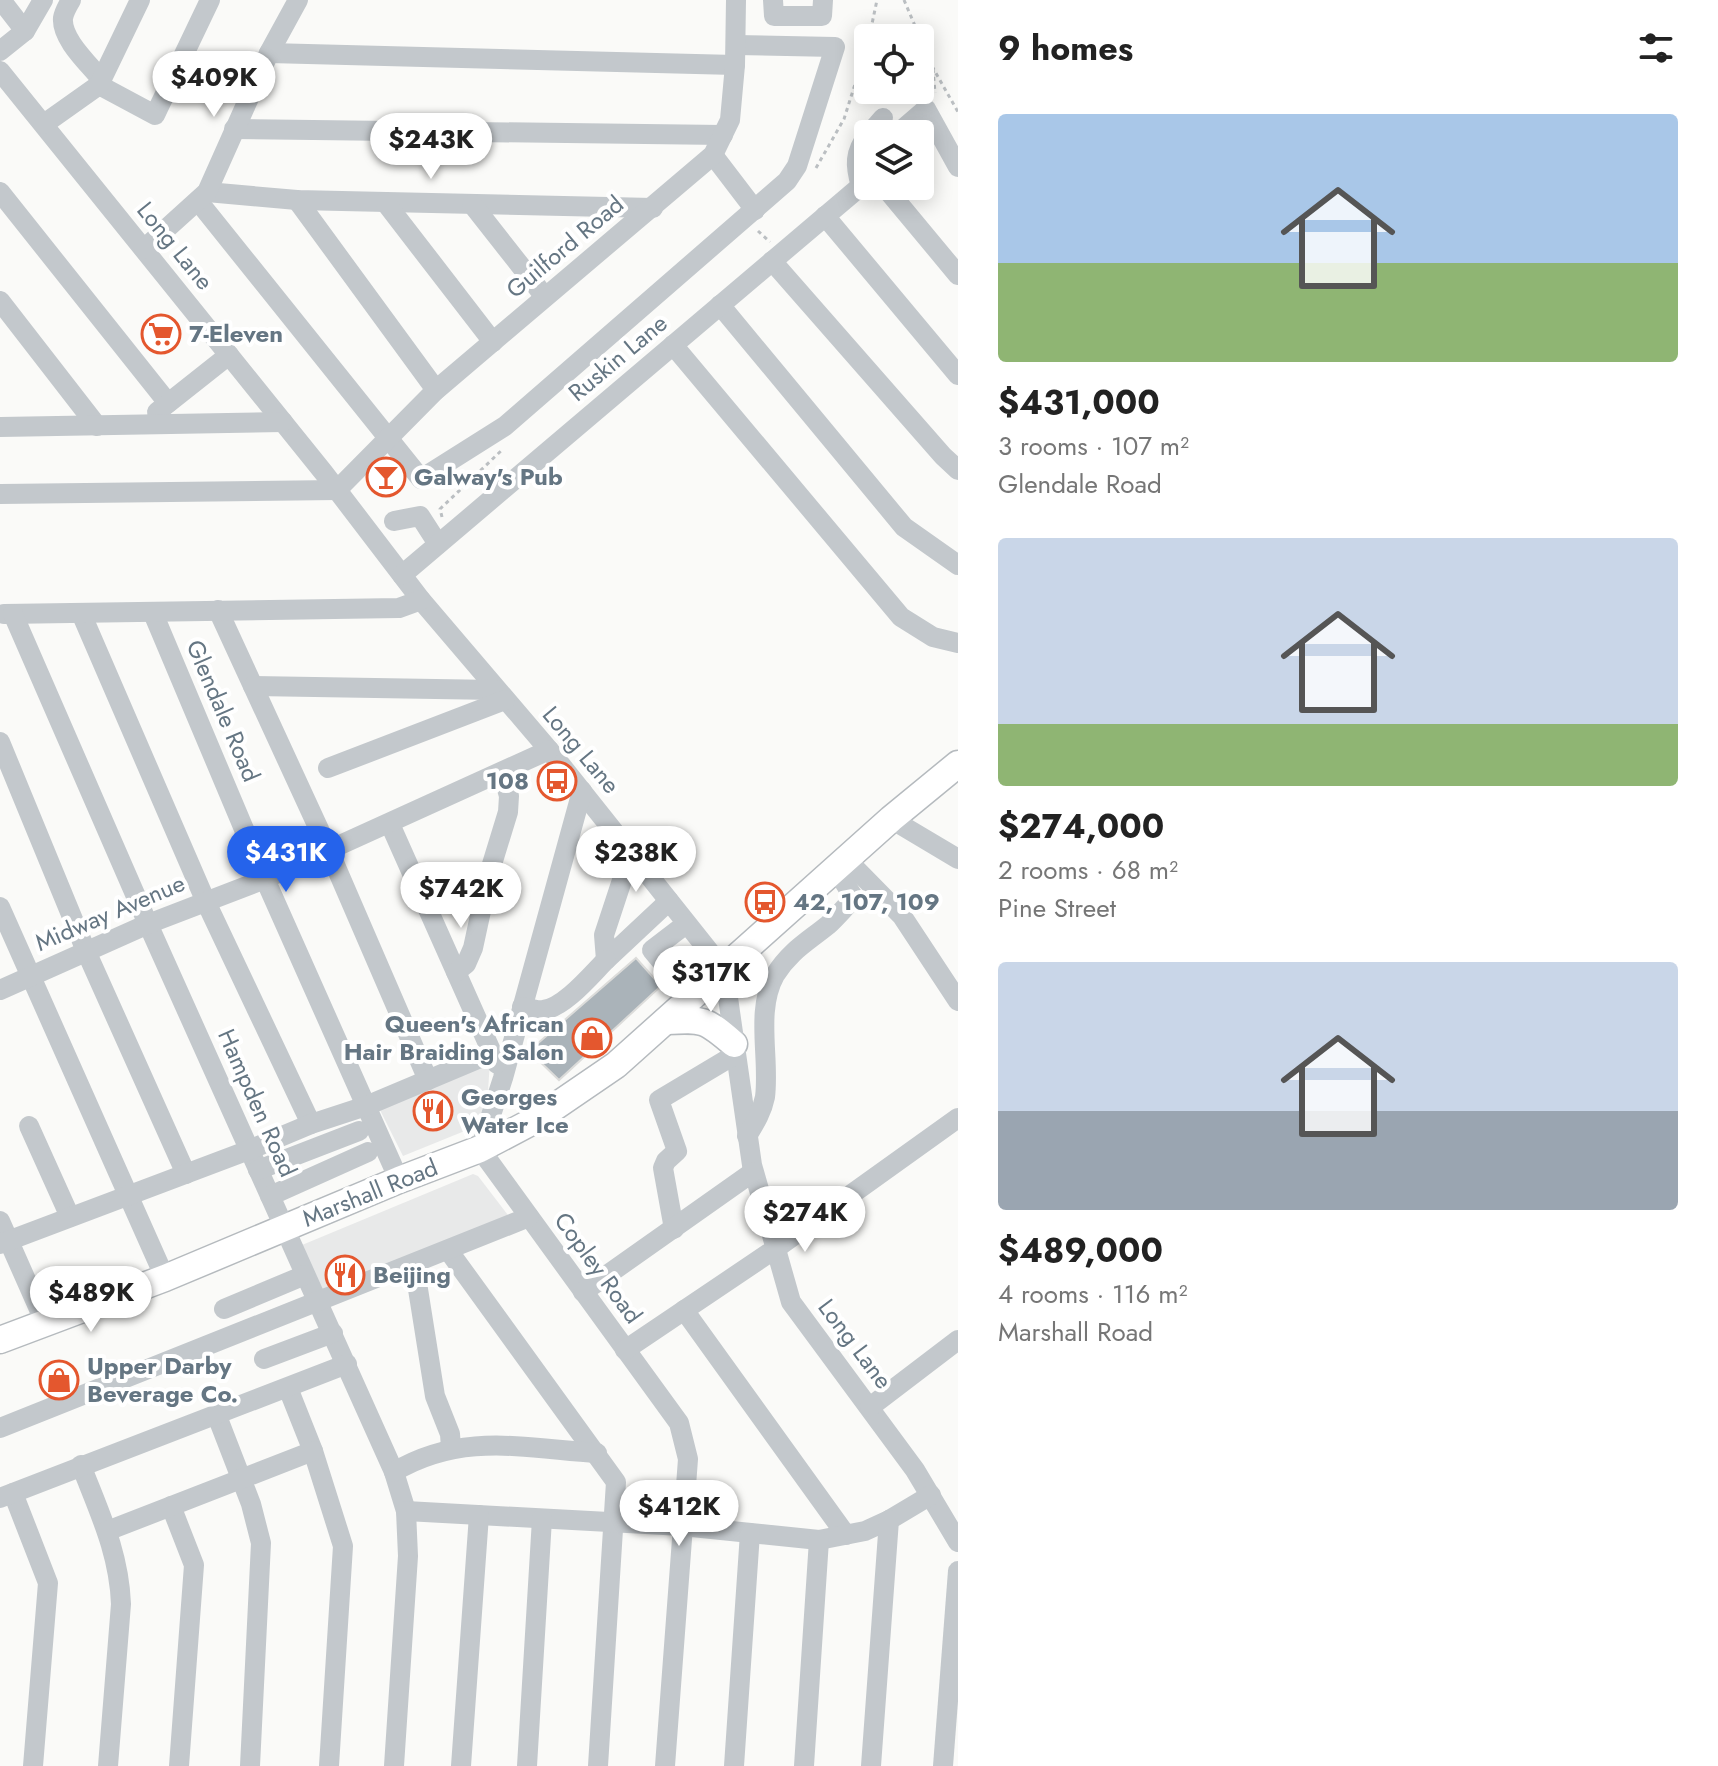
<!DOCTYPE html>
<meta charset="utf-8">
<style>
body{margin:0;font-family:Jost,sans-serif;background:#f2f2f2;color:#222;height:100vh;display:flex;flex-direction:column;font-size:30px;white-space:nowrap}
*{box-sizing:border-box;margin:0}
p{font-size:26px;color:#767676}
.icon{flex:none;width:44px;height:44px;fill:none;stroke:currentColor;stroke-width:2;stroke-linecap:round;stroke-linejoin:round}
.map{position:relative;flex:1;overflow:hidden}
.panel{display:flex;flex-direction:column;background:#fff;width:760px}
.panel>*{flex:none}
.controls{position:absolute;left:854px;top:24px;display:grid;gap:16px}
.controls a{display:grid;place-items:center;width:80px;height:80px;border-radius:8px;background:#fff;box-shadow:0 4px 20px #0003;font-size:40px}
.price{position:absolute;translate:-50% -68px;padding:0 18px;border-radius:28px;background:#fff;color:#222;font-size:26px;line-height:52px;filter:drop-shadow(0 2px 4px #0008)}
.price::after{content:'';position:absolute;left:50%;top:48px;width:24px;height:18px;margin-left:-12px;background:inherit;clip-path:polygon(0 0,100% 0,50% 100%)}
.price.current{background:#2563eb;color:#fff}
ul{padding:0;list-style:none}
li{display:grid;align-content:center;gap:16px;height:424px;padding:0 40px}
li span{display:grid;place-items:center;height:248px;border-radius:8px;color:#555}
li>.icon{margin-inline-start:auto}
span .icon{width:144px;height:144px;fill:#fffc;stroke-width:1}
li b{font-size:34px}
h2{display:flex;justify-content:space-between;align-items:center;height:96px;padding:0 40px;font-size:34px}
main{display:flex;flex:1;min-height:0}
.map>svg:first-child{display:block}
.built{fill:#e8e9e9}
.building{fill:#aab3b9;stroke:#dcdcda;stroke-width:2}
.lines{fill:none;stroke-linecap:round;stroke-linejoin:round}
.major-casing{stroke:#b5babe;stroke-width:29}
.path{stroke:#bbbfc2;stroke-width:3;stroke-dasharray:4 4;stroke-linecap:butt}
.minor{stroke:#c3c8cc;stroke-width:20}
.major{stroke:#fff;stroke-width:26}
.labels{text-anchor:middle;stroke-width:8;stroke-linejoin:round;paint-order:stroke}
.street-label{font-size:24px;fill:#657683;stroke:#fff}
.poi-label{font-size:24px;font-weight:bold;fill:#657683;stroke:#fff;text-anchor:start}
</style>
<main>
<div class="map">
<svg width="958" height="1766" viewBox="0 0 958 1766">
<rect width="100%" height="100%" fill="#fafaf8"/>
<g class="built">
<path d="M490,1061l-2,30 -11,35 -74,30 -24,-48z"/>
<path d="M473,1174l5,2 33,43 -186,76 -23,-50z"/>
</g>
<path class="building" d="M636,958l25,28 -102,94 -30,-29z"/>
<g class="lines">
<g class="major-casing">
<g id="major">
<path d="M666,1021c38,-2 39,-2 68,23"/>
<path d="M0,1340l165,-62 234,-98 81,-31 57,-30 79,-54 275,-246 67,-55"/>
</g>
</g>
<g class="path">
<path d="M904,0l29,68 25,44"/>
<path d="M869,38l8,-38"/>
<path d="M933,69l2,24"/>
<path d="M816,168l28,-49 24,-76"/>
<path d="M758,231l12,11"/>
<path d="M442,517l-2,-8 62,-59"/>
</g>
<g class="minor">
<path d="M1,0l24,31"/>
<path d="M71,0c-3,5 -7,12 -8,18 -2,21 26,46 38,61"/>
<path d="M773,0l1,16h48l1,-16"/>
<path d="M0,51l25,-20 18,-31"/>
<path d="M269,53l466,12"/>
<path d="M0,71l324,402 97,127 128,150 175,220 28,195 39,137 124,168 43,72"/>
<path d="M99,85l56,30 55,-115"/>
<path d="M44,124l55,-39 41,-85"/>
<path d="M234,129l489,6"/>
<path d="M869,134l14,-16"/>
<path d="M897,134l29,-25 32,58"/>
<path d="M713,155l42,55"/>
<path d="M861,186c-6,-20 -7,-34 7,-51"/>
<path d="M884,186l74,89"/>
<path d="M0,192l168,211"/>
<path d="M207,192l90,8 356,8"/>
<path d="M297,200l139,190"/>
<path d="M198,201l223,278 84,-53 282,-245 10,-15 38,-119 -99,-2"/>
<path d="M385,202l108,140"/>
<path d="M472,204l73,93"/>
<path d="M825,216l133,159"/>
<path d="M144,249l63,-57 62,-139 29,-53"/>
<path d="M772,261l171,195 15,14"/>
<path d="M0,301l97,125"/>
<path d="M720,305l184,222 54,38"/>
<path d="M673,345l228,272 32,20 25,6"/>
<path d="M157,412l72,-57"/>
<path d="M0,427l283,-5"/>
<path d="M0,494l337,-4 99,-100 277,-235 17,-35 5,-55 1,-65"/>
<path d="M394,521l26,-5 18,28"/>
<path d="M402,575l466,-395"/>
<path d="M218,610l111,241 99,229"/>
<path d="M81,613l125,289 105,222"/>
<path d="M153,613l112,266 134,301"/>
<path d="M4,614l395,-6 22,-8"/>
<path d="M13,614l135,310 246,548 12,39 2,45 -14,210"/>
<path d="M253,686l243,4"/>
<path d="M0,742l86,209 100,223"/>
<path d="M328,768l177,-68"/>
<path d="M582,791l-79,287 -23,71 199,274 9,36 -23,307"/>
<path d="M891,819l67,40"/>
<path d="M390,824l107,240"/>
<path d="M631,853l-27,82 2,25 63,-59"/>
<path d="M847,860l55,56 56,85"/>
<path d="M0,907l165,371"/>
<path d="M686,924l-34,26 40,48"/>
<path d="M456,972l10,-8 7,-16 16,-74 19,-62 1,-16 -7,-24"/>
<path d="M0,990l148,-66 117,-45 284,-129"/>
<path d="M522,1007c6,1 15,4 21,3 21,-2 48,-35 63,-50"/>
<path d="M29,1126l41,91"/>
<path d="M747,1136c8,-13 15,-24 18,-39 5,-39 -10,-86 10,-122 15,-24 32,-33 53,-50 9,-8 17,-18 26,-27l-18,-29"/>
<path d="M258,1170l101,-39"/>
<path d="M270,1196l98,-44"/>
<path d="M0,1221l46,104"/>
<path d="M674,1229l-11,-61 3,-7 11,-10 -18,-51 77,-46"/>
<path d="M0,1244l249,-94 62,-26 55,-18 126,-53"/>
<path d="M448,1250l168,232 -18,284"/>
<path d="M414,1264l21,132 15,38 1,14"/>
<path d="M583,1292l170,-120"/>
<path d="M224,1309l81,-34"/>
<path d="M684,1310l162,225"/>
<path d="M625,1350l150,-101 183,-131"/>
<path d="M264,1359l69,-26"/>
<path d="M288,1388l25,63 30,95 -14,220"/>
<path d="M870,1407l88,-67"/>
<path d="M217,1416l34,88 10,39 -11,223"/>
<path d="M0,1428l529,-211"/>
<path d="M81,1465c18,47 38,87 40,139l-13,162"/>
<path d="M394,1472c67,-40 129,-24 203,-19"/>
<path d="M13,1493l35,90 -15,183"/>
<path d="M0,1498l347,-134"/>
<path d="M171,1506l23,59 -15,201"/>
<path d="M406,1511l276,15 137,14 46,-9 24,-11 42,-25"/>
<path d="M107,1531l206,-80"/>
<path d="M461,1766l18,-251"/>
<path d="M527,1766l15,-247"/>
<path d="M734,1766l16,-233"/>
<path d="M804,1766l15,-226"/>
<path d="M871,1766l18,-246"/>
<path d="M943,1766l15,-195"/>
</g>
<use href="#major" class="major"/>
</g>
<defs>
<g id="supermarket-ring" transform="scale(2)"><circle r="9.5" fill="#fff" stroke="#e4572e" stroke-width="1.5"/><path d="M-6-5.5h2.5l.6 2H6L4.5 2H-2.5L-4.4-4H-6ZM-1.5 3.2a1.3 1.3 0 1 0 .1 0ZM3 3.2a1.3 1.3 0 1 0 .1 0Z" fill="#e4572e"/></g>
<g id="bar-ring" transform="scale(2)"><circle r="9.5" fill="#fff" stroke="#e4572e" stroke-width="1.5"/><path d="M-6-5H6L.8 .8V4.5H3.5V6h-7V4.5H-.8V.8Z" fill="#e4572e"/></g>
<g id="bus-ring" transform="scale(2)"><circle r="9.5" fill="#fff" stroke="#e4572e" stroke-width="1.5"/><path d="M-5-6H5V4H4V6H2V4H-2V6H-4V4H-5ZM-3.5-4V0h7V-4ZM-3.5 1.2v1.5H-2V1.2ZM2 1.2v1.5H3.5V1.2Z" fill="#e4572e"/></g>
<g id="shop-ring" transform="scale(2)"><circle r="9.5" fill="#fff" stroke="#e4572e" stroke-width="1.5"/><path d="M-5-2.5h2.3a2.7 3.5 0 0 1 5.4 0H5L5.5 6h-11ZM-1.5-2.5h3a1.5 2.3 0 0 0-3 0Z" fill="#e4572e"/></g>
<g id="restaurant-ring" transform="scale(2)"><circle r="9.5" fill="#fff" stroke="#e4572e" stroke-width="1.5"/><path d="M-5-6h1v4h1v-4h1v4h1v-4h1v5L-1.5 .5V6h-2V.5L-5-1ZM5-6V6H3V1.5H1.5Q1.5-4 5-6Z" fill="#e4572e"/></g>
</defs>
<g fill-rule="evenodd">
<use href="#supermarket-ring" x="161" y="334"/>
<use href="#bar-ring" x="386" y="477"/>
<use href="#bus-ring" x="557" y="781"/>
<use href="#bus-ring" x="765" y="902"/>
<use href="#shop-ring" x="592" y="1038"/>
<use href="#restaurant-ring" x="433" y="1111"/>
<use href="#restaurant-ring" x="345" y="1275"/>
<use href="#shop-ring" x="59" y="1380"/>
</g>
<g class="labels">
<g class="street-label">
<text transform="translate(175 246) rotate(51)" y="8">Long Lane</text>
<text transform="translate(565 247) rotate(-40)" y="8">Guilford Road</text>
<text transform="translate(618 358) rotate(-40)" y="8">Ruskin Lane</text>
<text transform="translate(223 711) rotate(67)" y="8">Glendale Road</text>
<text transform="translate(581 750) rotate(50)" y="8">Long Lane</text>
<text transform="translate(110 913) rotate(-23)" y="8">Midway Avenue</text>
<text transform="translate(257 1103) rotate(66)" y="8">Hampden Road</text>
<text transform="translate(370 1193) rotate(-22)" y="8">Marshall Road</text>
<text transform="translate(598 1268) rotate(54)" y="8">Copley Road</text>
<text transform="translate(855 1344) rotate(53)" y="8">Long Lane</text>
</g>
<g class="poi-label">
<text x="189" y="342">7-Eleven</text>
<text x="414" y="485">Galway's Pub</text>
<text x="529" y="789" text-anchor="end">108</text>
<text x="793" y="910">42, 107, 109</text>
<text x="564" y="1032" text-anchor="end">Queen's African<tspan x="564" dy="28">Hair Braiding Salon</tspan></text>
<text x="461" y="1105">Georges<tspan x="461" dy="28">Water Ice</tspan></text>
<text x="373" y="1283">Beijing</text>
<text x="87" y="1374">Upper Darby<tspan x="87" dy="28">Beverage Co.</tspan></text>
</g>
</g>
</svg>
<div class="controls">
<a><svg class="icon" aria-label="locate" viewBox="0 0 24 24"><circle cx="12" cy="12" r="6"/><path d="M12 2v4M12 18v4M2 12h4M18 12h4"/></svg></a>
<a><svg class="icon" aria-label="layers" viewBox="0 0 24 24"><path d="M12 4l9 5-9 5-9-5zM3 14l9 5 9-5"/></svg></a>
</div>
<b class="price" style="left:214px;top:119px">$409K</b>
<b class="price" style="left:431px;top:181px">$243K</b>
<b class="price current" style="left:286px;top:894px">$431K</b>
<b class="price" style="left:636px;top:894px">$238K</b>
<b class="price" style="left:461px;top:930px">$742K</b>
<b class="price" style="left:711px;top:1014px">$317K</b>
<b class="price" style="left:805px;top:1254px">$274K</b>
<b class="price" style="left:91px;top:1334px">$489K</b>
<b class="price" style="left:679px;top:1548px">$412K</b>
</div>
<section class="panel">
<h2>9 homes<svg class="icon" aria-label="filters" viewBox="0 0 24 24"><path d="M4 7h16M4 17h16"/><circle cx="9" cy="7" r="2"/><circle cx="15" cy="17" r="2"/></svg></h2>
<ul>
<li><span style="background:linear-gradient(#a9c7e8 60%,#8fb573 0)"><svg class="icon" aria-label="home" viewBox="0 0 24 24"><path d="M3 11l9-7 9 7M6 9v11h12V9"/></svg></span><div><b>$431,000</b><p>3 rooms · 107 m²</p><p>Glendale Road</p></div></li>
<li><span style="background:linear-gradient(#c9d6e8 75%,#8fb573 0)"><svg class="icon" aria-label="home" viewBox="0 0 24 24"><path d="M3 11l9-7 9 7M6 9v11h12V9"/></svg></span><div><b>$274,000</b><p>2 rooms · 68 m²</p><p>Pine Street</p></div></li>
<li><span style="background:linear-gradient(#c9d6e8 60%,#9aa5b1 0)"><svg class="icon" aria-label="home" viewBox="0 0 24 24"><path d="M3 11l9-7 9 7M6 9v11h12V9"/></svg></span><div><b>$489,000</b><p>4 rooms · 116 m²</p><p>Marshall Road</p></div></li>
</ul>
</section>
</main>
